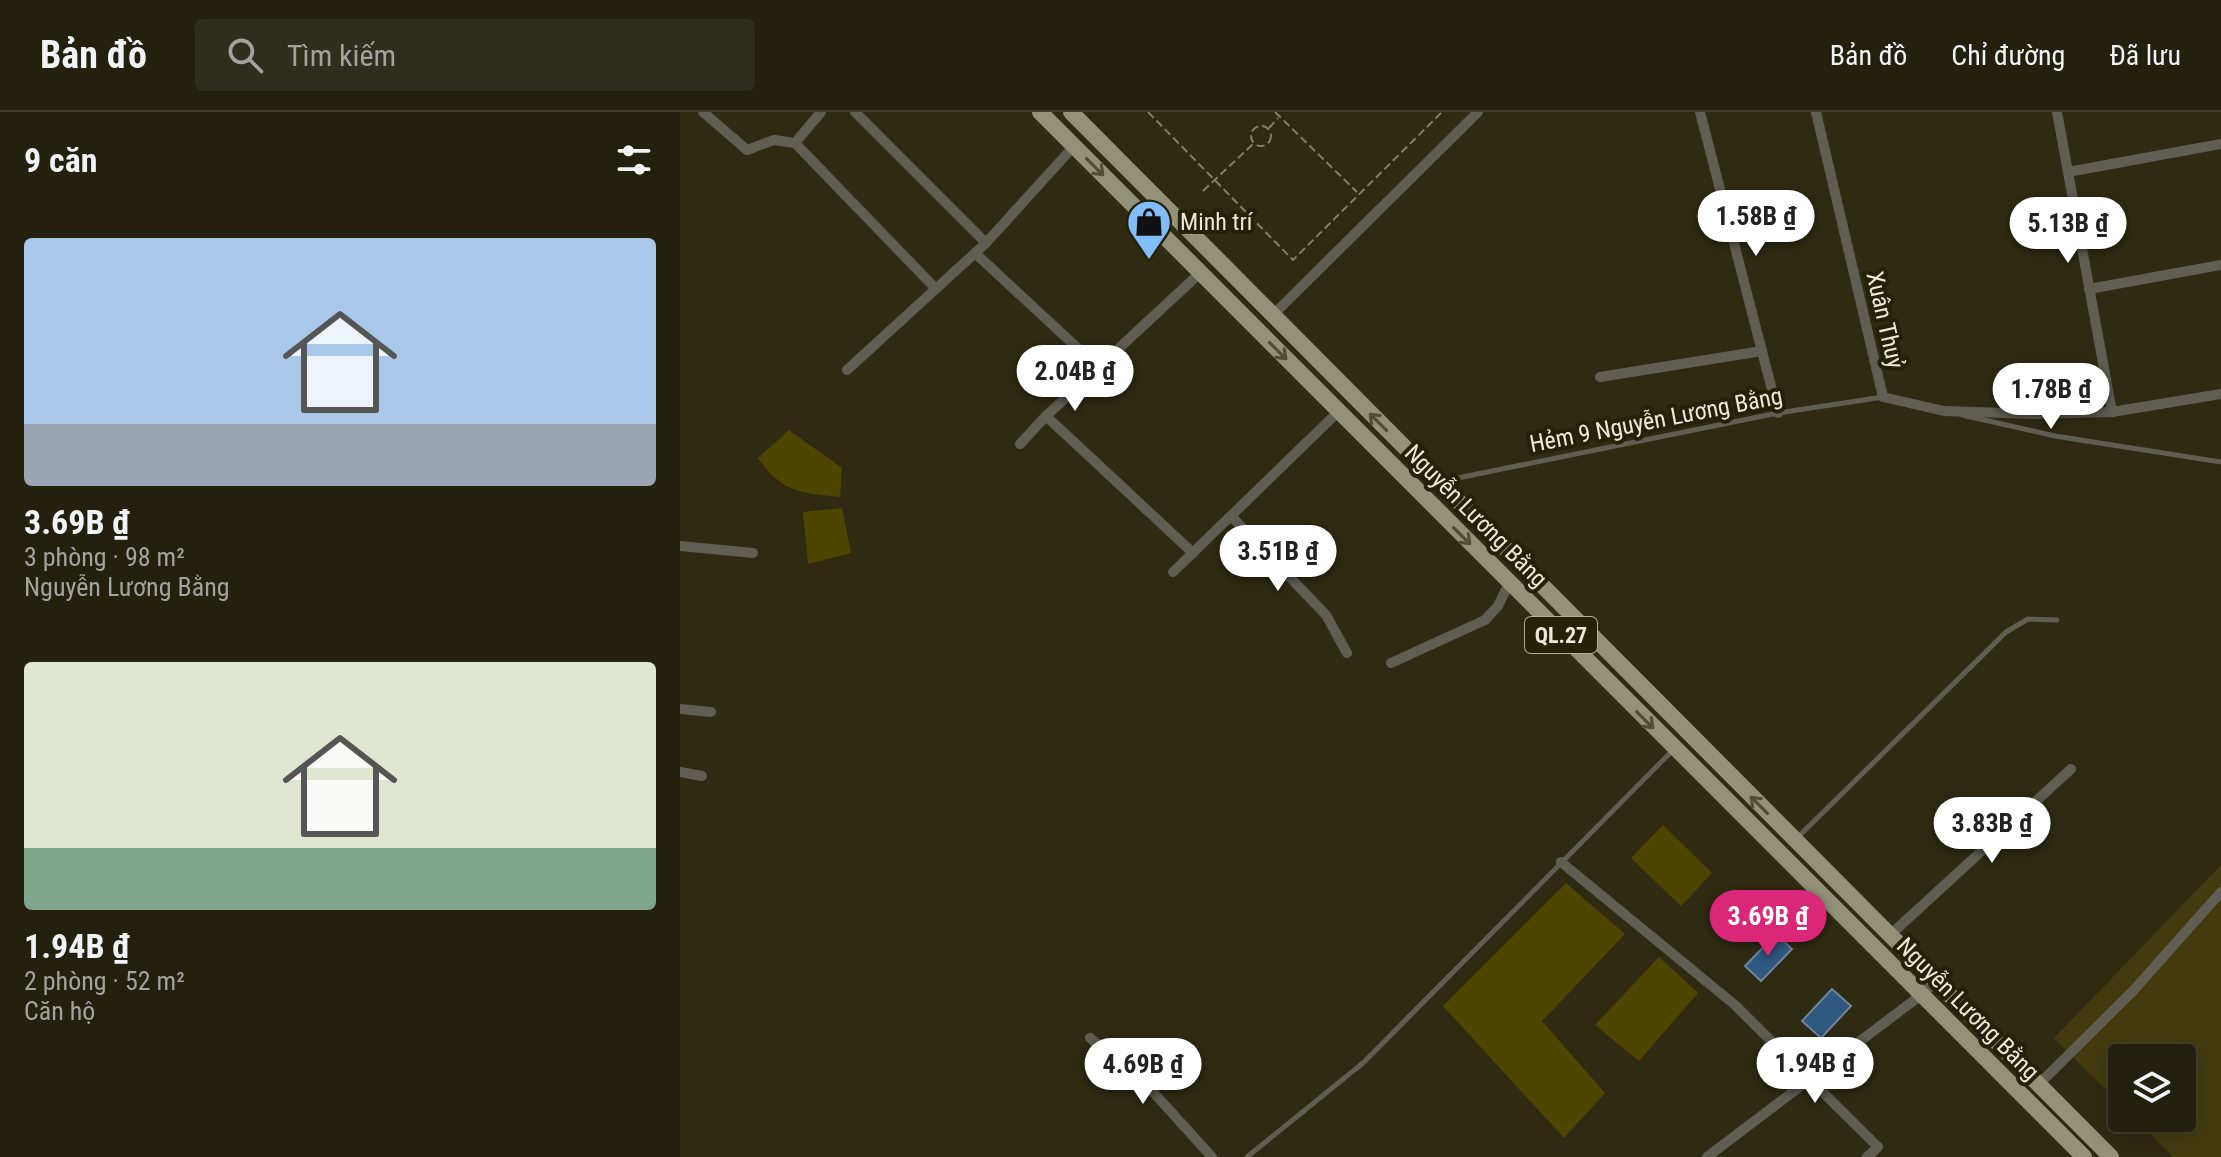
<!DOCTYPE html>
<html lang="vi">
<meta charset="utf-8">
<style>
body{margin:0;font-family:"Roboto Condensed",sans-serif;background:#2f2d1c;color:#f1f3f6;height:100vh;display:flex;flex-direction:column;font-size:30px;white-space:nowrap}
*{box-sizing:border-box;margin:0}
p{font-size:26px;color:#a3a39e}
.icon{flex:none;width:44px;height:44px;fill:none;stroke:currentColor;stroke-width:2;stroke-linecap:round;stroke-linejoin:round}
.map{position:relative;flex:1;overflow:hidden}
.sheet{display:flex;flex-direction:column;background:#23200e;width:680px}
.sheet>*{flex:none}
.tools{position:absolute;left:1428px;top:932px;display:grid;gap:16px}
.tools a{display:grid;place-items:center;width:88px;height:88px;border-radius:8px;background:#23200e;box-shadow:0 4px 20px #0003,0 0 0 2px #403e2e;font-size:40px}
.price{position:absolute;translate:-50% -68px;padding:0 18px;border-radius:28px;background:#fff;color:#222;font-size:26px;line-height:52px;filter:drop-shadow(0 2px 4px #0008)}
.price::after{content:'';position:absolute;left:50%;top:48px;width:24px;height:18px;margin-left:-12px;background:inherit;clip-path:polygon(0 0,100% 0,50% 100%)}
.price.on{background:#db2777;color:#fff}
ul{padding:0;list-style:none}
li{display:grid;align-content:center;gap:16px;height:424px;padding:0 24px}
li span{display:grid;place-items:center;height:248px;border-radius:8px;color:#555}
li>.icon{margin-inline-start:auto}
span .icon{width:144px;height:144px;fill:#fffc;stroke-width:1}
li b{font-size:34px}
h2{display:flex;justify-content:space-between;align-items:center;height:96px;padding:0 24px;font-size:34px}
header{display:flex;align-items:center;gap:48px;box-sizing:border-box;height:112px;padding:0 40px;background:#23200e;border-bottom:2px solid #403e2e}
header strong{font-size:38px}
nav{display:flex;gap:44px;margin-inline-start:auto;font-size:28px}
.search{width:560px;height:72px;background:#2f2d1c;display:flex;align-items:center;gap:20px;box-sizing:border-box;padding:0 28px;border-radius:8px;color:#a3a39e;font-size:30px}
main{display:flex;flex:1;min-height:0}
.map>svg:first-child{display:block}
.green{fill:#413b0e}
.water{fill:#4d4500}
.building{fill:#305981;stroke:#71859a;stroke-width:2}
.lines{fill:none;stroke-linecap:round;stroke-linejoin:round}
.path{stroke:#817e6a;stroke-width:2;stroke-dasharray:8 4;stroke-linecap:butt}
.service{stroke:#605e53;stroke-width:5}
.minor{stroke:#605e53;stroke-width:10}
.primary{stroke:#949179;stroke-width:16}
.oneway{stroke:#514e35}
.labels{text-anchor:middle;stroke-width:8;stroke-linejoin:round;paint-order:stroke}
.shield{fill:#252108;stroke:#b0ad9b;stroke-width:2}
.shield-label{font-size:22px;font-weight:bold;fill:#ebe9da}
.poi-label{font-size:24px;fill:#ebe9da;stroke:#252108;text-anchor:start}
.street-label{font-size:24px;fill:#ebe9da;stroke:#252108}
</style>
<header>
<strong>Bản đồ</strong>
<div class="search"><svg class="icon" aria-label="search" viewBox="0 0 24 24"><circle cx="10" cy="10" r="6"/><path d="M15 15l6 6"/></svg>Tìm kiếm</div>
<nav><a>Bản đồ</a><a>Chỉ đường</a><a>Đã lưu</a></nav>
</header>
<main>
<section class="sheet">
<h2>9 căn<svg class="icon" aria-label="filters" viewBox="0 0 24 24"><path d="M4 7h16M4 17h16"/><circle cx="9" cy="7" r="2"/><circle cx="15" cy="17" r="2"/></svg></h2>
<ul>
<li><span style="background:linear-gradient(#a9c7e8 75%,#9aa5b1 0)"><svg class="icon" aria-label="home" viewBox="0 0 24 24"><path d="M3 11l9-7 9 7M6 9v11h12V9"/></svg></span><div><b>3.69B ₫</b><p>3 phòng · 98 m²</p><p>Nguyễn Lương Bằng</p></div></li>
<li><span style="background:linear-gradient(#dfe7d0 75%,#7fa58c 0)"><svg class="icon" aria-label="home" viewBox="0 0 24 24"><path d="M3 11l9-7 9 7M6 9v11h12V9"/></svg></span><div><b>1.94B ₫</b><p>2 phòng · 52 m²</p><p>Căn hộ</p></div></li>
</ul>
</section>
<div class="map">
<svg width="1541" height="1045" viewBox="0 0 1541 1045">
<rect width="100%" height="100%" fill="#2f2b12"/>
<path class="green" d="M1541,753v292h-48l-39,-39h48v-60h-60v48l-68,-68z"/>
<g class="water">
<path d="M109,318l53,38 -2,29c-39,-4 -58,-4 -82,-39z"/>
<path d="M162,396l9,45 -43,11 -5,-52z"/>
<path d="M983,713l49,48 -31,33 -50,-48z"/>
<path d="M886,771l59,51 -83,87 63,72 -41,45 -121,-132z"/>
<path d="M979,845l39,36 -59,68 -44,-36z"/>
</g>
<g class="building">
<path d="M1096,822l16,15 -31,32 -16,-15z"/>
<path d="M1152,877l19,17 -30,32 -19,-17z"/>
</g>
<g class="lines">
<g class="path">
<path d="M468,0l145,148 149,-148"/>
<path d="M595,0l82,80"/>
<circle cx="581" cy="24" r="10"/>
<path d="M589,16l9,-10"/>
<path d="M523,79l50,-47"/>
</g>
<g class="service">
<path d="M1282,303l93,21 166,26"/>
<path d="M763,369l335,-68 105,-16"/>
<path d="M1118,725l208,-205 22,-13 29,1"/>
<path d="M567,1045l116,-94 311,-314"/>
</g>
<g class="minor">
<path d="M23,0l44,38 27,-10 21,3"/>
<path d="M141,0l-26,31 141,146"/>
<path d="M175,0l131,131"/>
<path d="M1020,0l78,301"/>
<path d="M1136,0l67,285 61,14 93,3 75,-2 109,-18"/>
<path d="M1377,0l55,300"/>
<path d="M1388,60l153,-28"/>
<path d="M295,141l123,114"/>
<path d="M1409,177l132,-24"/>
<path d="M592,204l206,-204"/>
<path d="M167,258l139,-127 88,-97"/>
<path d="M920,265l162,-26"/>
<path d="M340,332l26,-28"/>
<path d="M551,404l95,99 21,38"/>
<path d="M0,434l73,7"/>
<path d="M513,441l-147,-137 154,-143"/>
<path d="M493,460l165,-160"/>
<path d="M711,551l94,-43 13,-14 11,-23"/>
<path d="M0,597l31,3"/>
<path d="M0,660l22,4"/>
<path d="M881,750l174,143 143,142 -11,10"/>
<path d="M1209,824l182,-167"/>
<path d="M410,926l54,44 68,75"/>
<path d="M1358,973l95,-94 88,-99"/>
<path d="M1027,1045l214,-162 14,-13"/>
</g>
<g class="primary">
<path d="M360,0l1044,1045"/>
<path d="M391,0l1040,1045"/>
</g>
</g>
<defs><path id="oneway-shaft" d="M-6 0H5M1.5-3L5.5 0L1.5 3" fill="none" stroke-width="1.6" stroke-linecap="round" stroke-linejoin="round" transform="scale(2)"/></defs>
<g class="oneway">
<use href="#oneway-shaft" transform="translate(415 55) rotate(45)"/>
<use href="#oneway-shaft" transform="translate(598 239) rotate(45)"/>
<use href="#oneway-shaft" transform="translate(698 310) rotate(-135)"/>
<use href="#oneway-shaft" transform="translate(782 424) rotate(45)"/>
<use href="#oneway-shaft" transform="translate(965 608) rotate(45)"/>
<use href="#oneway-shaft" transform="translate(1079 693) rotate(-135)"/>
</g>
<defs>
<g id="shop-pin" transform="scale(2.3)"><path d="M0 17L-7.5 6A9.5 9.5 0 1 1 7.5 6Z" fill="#80bdfa" stroke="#252108"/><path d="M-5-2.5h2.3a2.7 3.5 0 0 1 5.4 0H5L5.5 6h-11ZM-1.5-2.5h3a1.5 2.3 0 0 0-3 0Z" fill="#111"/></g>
</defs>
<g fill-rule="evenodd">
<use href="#shop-pin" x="469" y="110"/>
</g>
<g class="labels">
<rect class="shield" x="845" y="505" width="72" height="36" rx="6"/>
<g class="shield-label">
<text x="881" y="531">QL.27</text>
</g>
<g class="poi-label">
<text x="500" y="118">Minh trí</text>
</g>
<g class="street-label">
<text transform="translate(1205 208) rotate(77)" y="8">Xuân Thuỷ</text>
<text transform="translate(976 308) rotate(-11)" y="8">Hẻm 9 Nguyễn Lương Bằng</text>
<text transform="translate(796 404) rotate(45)" y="8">Nguyễn Lương Bằng</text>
<text transform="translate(1288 897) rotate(45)" y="8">Nguyễn Lương Bằng</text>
</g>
</g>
</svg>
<div class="tools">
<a><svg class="icon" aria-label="layers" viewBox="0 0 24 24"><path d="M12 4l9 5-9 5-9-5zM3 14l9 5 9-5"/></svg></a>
</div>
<b class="price" style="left:1076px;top:146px">1.58B ₫</b>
<b class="price" style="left:1388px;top:153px">5.13B ₫</b>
<b class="price" style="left:395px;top:301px">2.04B ₫</b>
<b class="price" style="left:1371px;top:319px">1.78B ₫</b>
<b class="price" style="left:598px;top:481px">3.51B ₫</b>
<b class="price" style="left:1312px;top:753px">3.83B ₫</b>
<b class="price on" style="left:1088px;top:846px">3.69B ₫</b>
<b class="price" style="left:1135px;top:993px">1.94B ₫</b>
<b class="price" style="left:463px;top:994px">4.69B ₫</b>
</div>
</main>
